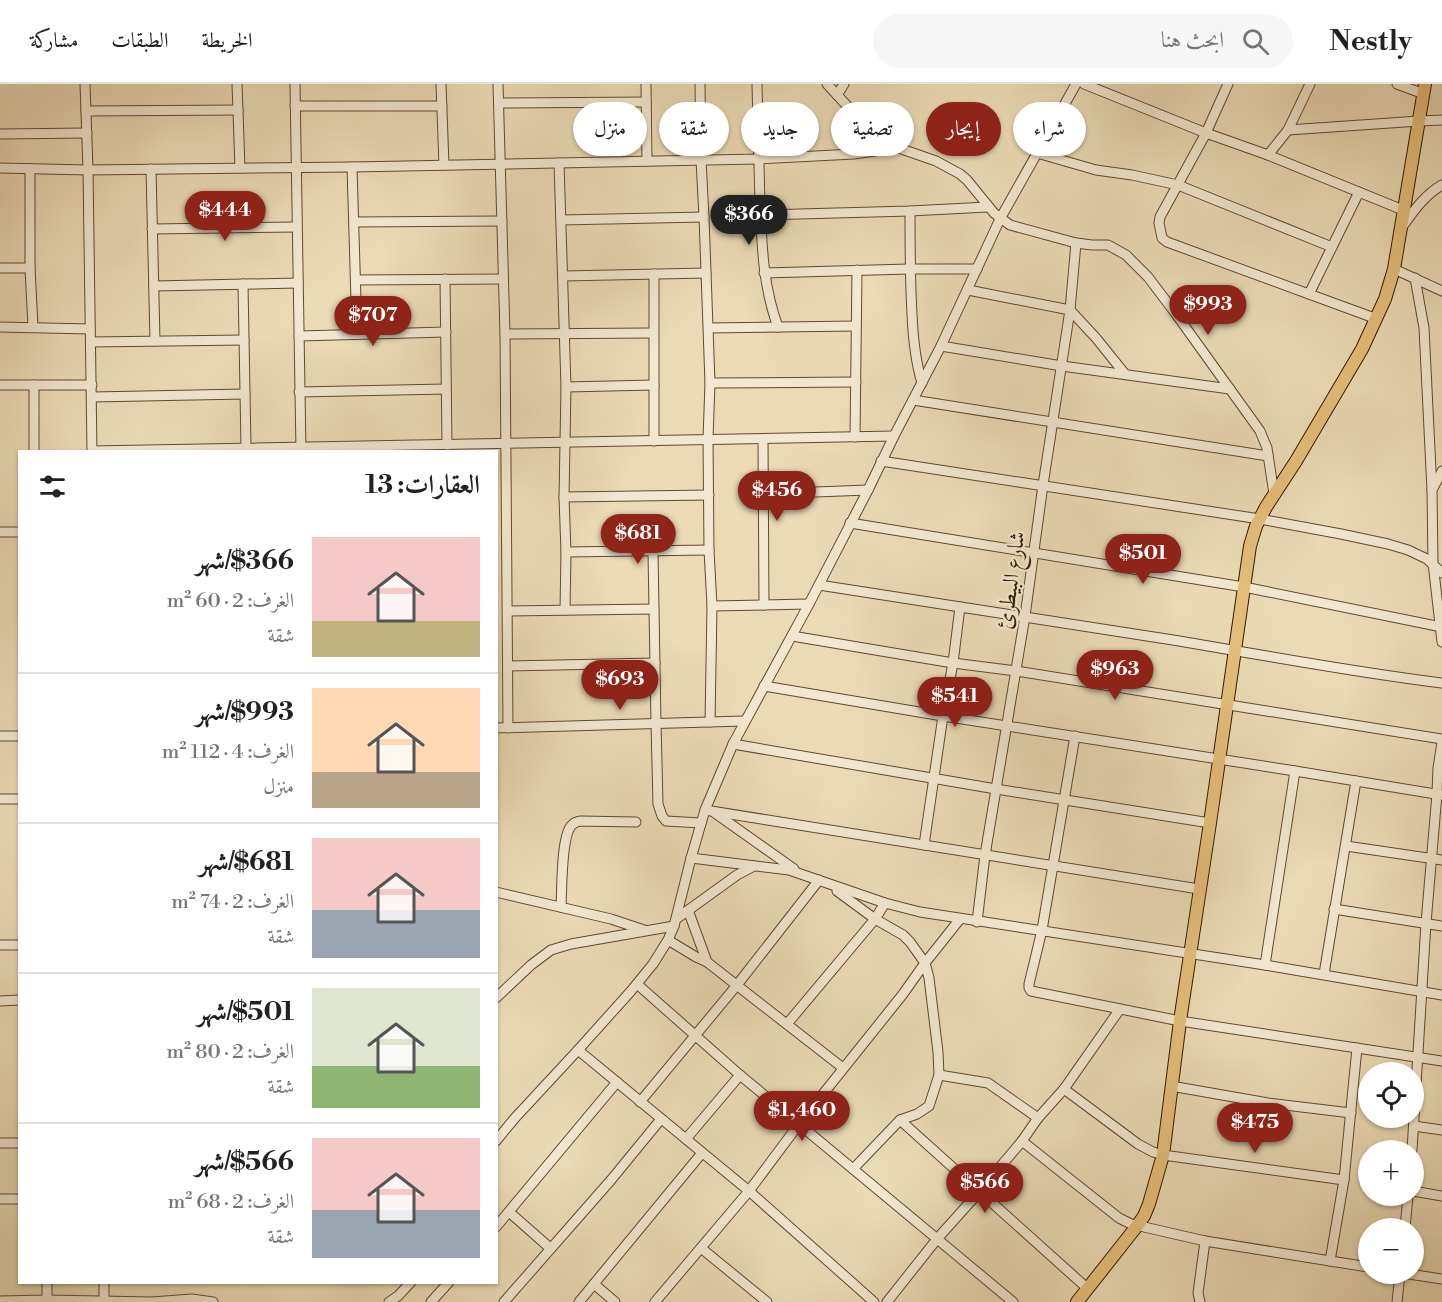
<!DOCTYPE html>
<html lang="ar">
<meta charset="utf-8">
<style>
body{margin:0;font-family:"Libre Bodoni",Amiri,serif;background:#f6f6f6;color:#202124;direction:rtl;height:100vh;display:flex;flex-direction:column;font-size:22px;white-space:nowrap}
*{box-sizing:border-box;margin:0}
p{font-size:20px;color:#757577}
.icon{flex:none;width:33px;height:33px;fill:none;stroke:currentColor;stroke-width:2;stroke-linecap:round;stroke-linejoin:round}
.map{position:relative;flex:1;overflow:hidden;direction:ltr}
.side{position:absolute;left:18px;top:366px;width:480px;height:834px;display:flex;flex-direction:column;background:#fff;border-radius:0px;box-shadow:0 2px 4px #0004;direction:rtl}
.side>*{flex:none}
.hud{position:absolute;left:516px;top:18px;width:570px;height:54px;direction:rtl;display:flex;gap:12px}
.fabs{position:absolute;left:1358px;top:978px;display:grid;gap:12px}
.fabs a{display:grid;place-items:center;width:66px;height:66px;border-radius:50%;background:#fff;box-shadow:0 2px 4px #0004;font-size:30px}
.price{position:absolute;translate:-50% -51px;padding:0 14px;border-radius:21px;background:#8f2418;color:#fff;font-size:20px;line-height:39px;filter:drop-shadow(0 2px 3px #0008)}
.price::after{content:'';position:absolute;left:50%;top:36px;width:18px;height:14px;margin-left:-9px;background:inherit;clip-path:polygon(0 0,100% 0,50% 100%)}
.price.current{background:#222;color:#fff}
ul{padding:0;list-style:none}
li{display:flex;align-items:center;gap:18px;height:150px;padding:0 18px}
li+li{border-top:2px solid #e0e0e0}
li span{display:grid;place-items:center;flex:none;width:168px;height:120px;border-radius:0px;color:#555}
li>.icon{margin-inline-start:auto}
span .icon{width:72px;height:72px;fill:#fffc;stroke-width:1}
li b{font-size:26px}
h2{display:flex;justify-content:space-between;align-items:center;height:72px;padding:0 18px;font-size:26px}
.pill{padding:0 21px;border-radius:27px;background:#fff;box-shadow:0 2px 4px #0004;font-size:21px;line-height:54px}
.pill.current{background:#8f2418;color:#fff}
header{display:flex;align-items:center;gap:36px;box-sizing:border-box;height:84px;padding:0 30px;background:#fff;border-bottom:2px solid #e0e0e0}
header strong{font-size:28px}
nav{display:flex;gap:33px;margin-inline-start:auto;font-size:21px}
.search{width:420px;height:54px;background:#f6f6f6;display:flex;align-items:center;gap:15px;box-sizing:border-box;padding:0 21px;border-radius:33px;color:#757577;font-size:22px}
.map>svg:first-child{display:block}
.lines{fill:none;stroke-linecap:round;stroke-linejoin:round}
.minor-casing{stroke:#62482e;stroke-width:11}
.major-casing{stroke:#351701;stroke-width:14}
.minor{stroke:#f1e8cf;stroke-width:9}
.major{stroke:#e5be7a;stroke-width:12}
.labels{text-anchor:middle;stroke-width:4.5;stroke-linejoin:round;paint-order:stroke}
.street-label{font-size:22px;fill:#351701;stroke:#f1e8cf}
</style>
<header>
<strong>Nestly</strong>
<div class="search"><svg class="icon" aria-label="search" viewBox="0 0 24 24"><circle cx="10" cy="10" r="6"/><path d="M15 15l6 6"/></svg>ابحث هنا</div>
<nav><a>الخريطة</a><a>الطبقات</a><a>مشاركة</a></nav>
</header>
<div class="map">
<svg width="1442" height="1218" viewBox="0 0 1442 1218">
<rect width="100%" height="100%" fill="#eadbb5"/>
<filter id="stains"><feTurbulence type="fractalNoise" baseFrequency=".00333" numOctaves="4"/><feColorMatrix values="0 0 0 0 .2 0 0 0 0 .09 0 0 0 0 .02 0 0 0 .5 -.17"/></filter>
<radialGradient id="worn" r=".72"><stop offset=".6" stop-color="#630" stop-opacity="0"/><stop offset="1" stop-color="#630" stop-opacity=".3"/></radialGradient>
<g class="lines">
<g class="minor-casing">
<g id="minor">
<path d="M85,0l3,86 4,282"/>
<path d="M237,0l3,84"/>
<path d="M295,0l6,368"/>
<path d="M441,0l3,81"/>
<path d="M498,0l7,250 3,394"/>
<path d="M646,0l1,77"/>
<path d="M700,0l1,76 3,57 6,166 -2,56 1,111 3,56 -2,116"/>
<path d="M757,0c1,40 2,80 3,120 2,43 3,82 18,123"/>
<path d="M827,0l47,51 19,11 43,15 24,13 7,6 27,33 16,12 66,18 16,2h16l18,10 22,22 28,37 84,117 7,17 7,46"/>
<path d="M1084,0l122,49 62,22 135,55"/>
<path d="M1228,0l-22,49 -46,84 -1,6 3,15 5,4 210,77"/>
<path d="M1397,0l27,10"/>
<path d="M837,11l7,-11"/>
<path d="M499,19l147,-1"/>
<path d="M295,22h147"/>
<path d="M86,27l152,-1"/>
<path d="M1288,46l131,-9 23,-1"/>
<path d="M0,50l87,-1"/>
<path d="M1037,69l59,17 36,5 46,10 154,62"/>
<path d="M1268,71l20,-25 22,-46"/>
<path d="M559,79l7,224 -2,110 2,55 -1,58"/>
<path d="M352,83l5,167"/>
<path d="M0,84l88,2 264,-3 406,-8 96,-5 21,-3 18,-5"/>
<path d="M30,85v99l3,59"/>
<path d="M151,85l4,172"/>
<path d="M910,127c0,35 0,69 2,103 1,23 3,46 10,69"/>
<path d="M761,131l149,-4 78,-4"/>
<path d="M561,136l143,-3"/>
<path d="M354,138l148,-1"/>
<path d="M1403,142c11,-16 22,-31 39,-41"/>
<path d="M152,145l145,-2"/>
<path d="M0,184h30"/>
<path d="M1394,185l48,22"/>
<path d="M764,189l145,-4h68"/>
<path d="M654,190v167"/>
<path d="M563,192l143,-3"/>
<path d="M1415,194l9,50 8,162 1,73 9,79"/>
<path d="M445,195l2,166"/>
<path d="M356,196l147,-1"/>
<path d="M243,200l3,163"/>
<path d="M154,202l144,-3"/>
<path d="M968,206l102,20 26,28 29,36"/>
<path d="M1309,210l50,-102"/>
<path d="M0,243l90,2"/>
<path d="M709,244l147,-2"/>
<path d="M505,250l148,-1"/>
<path d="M299,252l147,-4"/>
<path d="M91,258l153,-2"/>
<path d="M941,262l121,20 168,23"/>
<path d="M710,299l146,-1"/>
<path d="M0,301h92"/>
<path d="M34,301v67"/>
<path d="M566,303l88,-2"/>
<path d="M299,308l147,-3"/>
<path d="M92,313l153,-3"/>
<path d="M913,316l355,56"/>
<path d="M855,353l2,-167"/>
<path d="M763,355l1,166"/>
<path d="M92,367l802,-15"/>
<path d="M881,377l379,58 81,15 47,10 20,6 19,9 15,14"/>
<path d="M1432,406l10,-19"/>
<path d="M763,410l105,-4"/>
<path d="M564,413l145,-2"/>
<path d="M850,439l394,64 198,40"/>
<path d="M0,448h20"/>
<path d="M566,468l143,-2"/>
<path d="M653,468l3,171 2,81 4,12 4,5 35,2"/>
<path d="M819,501c118,19 236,36 354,55 90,15 179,32 269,43"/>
<path d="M712,522l97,-2"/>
<path d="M508,527l146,-2"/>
<path d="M792,552l161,27 63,8 426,68"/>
<path d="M508,582l147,-3"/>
<path d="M764,602l179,30 352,55 147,24"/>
<path d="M496,644l248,-7"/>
<path d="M0,652h20"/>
<path d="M1075,652l-33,194 -13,54v4l2,3 149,30 262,40"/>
<path d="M733,660l263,45 214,34"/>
<path d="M0,715h20"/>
<path d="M705,726l494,79"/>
<path d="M715,729l79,56"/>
<path d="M924,761l19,-129 10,-53 7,-56"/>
<path d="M1346,762l96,14"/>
<path d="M691,774l98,12 96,33 35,9 345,53 177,30"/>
<path d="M837,807l38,28 28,16 7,7 15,21 4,15 9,74 1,23 -10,31 -12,8 -17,6 -47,49"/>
<path d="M496,808l115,27 33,11"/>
<path d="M561,823c1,-17 0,-69 10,-81 3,-4 5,-4 9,-5l56,1"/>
<path d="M1334,825l108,17"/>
<path d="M688,826l19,52"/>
<path d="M676,835l61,-44 17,-9"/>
<path d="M977,838l8,-67 40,-239 18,-131 27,-175 6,-67"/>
<path d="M668,856l28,17 11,5 136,106"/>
<path d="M0,861h20"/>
<path d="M1265,881l30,-194"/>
<path d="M1324,890l32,-193"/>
<path d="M637,900l103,91 273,227"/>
<path d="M496,914l35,-33 20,-15 20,-6 103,-18"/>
<path d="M0,917l20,-1"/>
<path d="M787,940l88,-105 10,-16"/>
<path d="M578,966l171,141 125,111"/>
<path d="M939,991l49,8 50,35"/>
<path d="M1171,1002l97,17 83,10"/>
<path d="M1064,1005l74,55 15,8 10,3 181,25"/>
<path d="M640,1018l97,-117 82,-105"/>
<path d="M900,1036l188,169"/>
<path d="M1414,1042l28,4"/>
<path d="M686,1055l54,-64"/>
<path d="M496,1057l18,-22 64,-69 53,-59 22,-27 15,-24 6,-14 17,-68 14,-48 28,-66 76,-140 59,-114 26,-54 47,-90 59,-127 76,-135"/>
<path d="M1022,1057l97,77 12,6 74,17 163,26"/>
<path d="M0,1059h20"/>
<path d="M1412,1066l14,-227 11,-129 1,-26 4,-26"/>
<path d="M1413,1107l29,5"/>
<path d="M0,1115h20"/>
<path d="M509,1128l41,36"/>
<path d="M496,1143l121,-145"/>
<path d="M1405,1144l3,-32"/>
<path d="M701,1164l66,54"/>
<path d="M1330,1177l14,-81 13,-132"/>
<path d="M1409,1190l33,5"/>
<path d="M47,1198v18"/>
<path d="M104,1198v20"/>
<path d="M594,1200l21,18"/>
<path d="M0,1217l47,-1 105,2 40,-3 21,3"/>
<path d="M389,1218l9,-6 13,-14"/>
<path d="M431,1218l18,-20"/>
<path d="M504,1218l107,-122 50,-61"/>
<path d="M579,1218l123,-149"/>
<path d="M655,1218l94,-111 50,-67 104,-130 22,-31 35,-44"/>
<path d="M887,1218l50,-63 43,-48 42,-50 16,-23 26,-29 56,-80"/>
<path d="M1200,1218l-2,-9 7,-52"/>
<path d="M1397,1218l3,-28"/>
</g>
</g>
<g class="major-casing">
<path id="major" d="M1077,1218l60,-76 7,-10 5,-12 14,-49 17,-134 30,-198 40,-277 6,-20 10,-19 30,-46 66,-112 23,-50 9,-30 31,-185"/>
</g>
<use href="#minor" class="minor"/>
<use href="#major" class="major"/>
</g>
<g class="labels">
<g class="street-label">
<text transform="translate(1010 496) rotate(-82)" y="8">شارع البيطرئ</text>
</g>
</g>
<rect width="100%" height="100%" filter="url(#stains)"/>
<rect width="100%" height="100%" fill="url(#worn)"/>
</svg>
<div class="fabs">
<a><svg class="icon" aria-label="locate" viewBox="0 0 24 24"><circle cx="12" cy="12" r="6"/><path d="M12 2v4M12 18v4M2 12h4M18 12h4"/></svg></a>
<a>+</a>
<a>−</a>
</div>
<b class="price" style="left:225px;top:158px">$444</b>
<b class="price current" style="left:749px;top:162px">$366</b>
<b class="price" style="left:1208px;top:252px">$993</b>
<b class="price" style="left:373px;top:263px">$707</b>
<b class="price" style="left:777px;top:438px">$456</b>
<b class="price" style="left:638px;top:481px">$681</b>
<b class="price" style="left:1143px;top:501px">$501</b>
<b class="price" style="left:1115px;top:617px">$963</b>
<b class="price" style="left:620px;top:627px">$693</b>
<b class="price" style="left:955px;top:644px">$541</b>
<b class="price" style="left:802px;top:1058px">$1,460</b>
<b class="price" style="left:1255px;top:1070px">$475</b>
<b class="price" style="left:985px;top:1130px">$566</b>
<div class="hud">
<a class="pill">شراء</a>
<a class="pill current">إيجار</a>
<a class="pill">تصفية</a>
<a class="pill">جديد</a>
<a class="pill">شقة</a>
<a class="pill">منزل</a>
</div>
<section class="side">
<h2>العقارات: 13<svg class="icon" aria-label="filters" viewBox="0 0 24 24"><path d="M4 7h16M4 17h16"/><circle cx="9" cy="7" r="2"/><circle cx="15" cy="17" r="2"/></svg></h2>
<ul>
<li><span style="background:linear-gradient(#f6c9c9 70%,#c2b280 0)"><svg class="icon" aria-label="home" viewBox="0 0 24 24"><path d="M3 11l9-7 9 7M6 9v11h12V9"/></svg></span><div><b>$366/شهر</b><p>الغرف: 2 · 60 m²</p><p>شقة</p></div></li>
<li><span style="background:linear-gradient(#ffd9b3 70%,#b9a48a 0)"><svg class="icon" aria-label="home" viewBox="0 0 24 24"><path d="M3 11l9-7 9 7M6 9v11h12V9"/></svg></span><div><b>$993/شهر</b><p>الغرف: 4 · 112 m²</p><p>منزل</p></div></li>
<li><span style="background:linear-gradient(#f6c9c9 60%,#9aa5b1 0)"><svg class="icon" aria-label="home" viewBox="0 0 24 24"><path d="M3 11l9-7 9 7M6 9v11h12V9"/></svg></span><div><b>$681/شهر</b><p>الغرف: 2 · 74 m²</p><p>شقة</p></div></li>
<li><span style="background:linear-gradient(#dfe7d0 65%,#8fb573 0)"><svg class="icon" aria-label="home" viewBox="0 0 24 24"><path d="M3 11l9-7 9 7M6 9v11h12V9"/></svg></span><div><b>$501/شهر</b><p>الغرف: 2 · 80 m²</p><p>شقة</p></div></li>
<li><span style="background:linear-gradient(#f6c9c9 60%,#9aa5b1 0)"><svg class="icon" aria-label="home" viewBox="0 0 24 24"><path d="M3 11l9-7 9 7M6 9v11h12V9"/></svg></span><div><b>$566/شهر</b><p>الغرف: 2 · 68 m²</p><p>شقة</p></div></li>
</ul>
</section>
</div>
